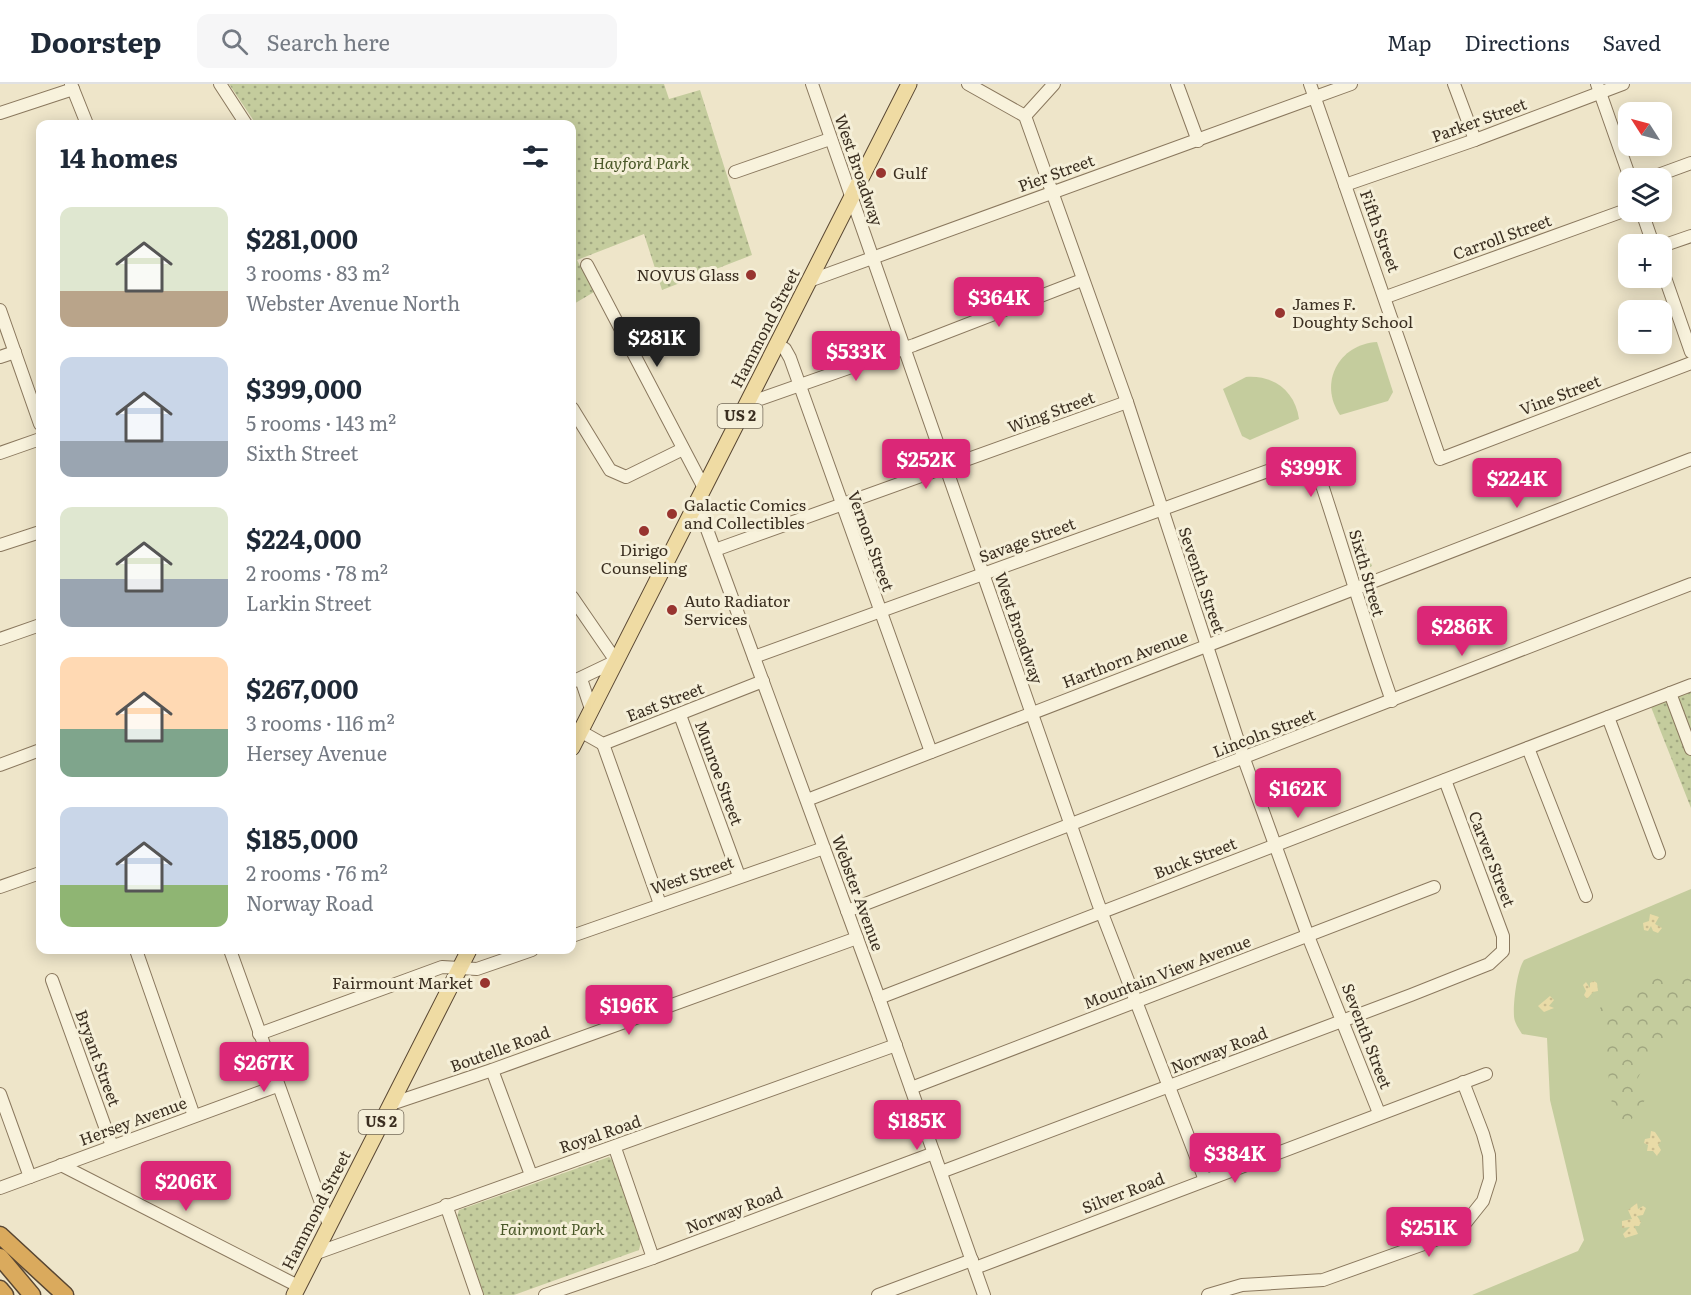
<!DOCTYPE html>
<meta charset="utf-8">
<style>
body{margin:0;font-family:Literata,serif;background:#f6f6f7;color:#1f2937;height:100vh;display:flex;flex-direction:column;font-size:22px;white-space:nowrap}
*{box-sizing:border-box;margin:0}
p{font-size:20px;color:#747a83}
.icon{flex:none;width:33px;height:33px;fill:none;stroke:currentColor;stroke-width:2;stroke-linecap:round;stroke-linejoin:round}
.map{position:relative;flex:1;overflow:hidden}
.sheet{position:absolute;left:36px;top:36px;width:540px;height:834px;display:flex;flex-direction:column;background:#fff;border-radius:12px;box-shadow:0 3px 15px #0003}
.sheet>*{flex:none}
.needle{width:39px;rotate:306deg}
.fabs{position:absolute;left:1618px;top:18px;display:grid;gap:12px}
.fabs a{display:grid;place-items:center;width:54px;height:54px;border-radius:12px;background:#fff;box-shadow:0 3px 15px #0003;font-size:30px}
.price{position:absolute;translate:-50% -51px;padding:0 14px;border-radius:6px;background:#db2777;color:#fff;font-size:20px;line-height:39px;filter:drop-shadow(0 2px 3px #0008)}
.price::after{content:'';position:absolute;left:50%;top:36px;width:18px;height:14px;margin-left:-9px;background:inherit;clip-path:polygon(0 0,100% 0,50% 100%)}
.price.on{background:#222;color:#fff}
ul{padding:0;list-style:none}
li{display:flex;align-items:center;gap:18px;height:150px;padding:0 24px}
li span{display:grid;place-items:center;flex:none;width:168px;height:120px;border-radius:12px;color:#555}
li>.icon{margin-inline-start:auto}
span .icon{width:72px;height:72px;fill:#fffc;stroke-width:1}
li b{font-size:26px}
h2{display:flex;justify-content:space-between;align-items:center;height:72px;padding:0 24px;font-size:26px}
header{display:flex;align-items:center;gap:36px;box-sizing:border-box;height:84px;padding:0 30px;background:#fff;border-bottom:2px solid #e0e1e3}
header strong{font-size:28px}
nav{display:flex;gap:33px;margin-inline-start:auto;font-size:21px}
.search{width:420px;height:54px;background:#f6f6f7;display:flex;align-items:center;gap:15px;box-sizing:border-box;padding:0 21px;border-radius:12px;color:#747a83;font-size:22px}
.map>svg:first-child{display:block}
.green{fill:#c4cc9d}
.forest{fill:url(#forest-crowns)}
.sand{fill:url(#sand-dots)}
.park{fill:url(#park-dots)}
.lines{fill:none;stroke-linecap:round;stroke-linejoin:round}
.minor-casing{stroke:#8a785e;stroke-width:14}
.major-casing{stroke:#584632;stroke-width:17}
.highway-casing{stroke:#584632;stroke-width:19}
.minor{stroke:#f8f2dc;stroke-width:12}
.major{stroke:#efdba3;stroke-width:15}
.highway{stroke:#daaa5d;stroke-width:16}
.poi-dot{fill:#98342f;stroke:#f5efd8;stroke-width:2}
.labels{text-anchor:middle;stroke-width:6;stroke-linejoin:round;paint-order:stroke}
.shield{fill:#f5efd8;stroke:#736958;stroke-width:1.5}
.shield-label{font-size:15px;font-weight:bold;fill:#3b2f21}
.street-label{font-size:16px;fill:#3b2f21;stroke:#f5efd8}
.park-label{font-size:16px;font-style:italic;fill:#495728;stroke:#f5efd8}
.poi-label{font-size:16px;fill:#3b2f21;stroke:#f5efd8;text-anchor:start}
</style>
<header>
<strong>Doorstep</strong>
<div class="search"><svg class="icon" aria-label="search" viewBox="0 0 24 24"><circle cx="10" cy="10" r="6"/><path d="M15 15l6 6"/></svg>Search here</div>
<nav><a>Map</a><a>Directions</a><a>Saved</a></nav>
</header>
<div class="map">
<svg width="1691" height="1211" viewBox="0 0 1691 1211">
<defs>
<pattern id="forest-crowns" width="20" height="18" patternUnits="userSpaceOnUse" patternTransform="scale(1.5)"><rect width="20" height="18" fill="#c4cc9d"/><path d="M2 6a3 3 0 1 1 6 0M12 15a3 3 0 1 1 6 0" fill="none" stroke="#a0a680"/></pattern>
<pattern id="sand-dots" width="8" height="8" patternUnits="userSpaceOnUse" patternTransform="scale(1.5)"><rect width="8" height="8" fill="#e9dba7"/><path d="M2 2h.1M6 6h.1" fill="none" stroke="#c9bc8f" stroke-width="1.8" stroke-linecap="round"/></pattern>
<pattern id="park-dots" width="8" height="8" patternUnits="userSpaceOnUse" patternTransform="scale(1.5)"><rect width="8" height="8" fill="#c4cc9d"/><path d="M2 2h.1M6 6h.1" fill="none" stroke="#a0a680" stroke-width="1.8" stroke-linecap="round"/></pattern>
</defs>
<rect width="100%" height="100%" fill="#eee5c9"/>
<g class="green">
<path d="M1377,258l16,50 -5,9 -48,14c-22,-32 -1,-71 37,-73z"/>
<path d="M1246,293c28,-2 49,14 53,42l-49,21 -8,-4 -19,-47z"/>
<path d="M1691,805v406h-219l106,-44 6,-11 -34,-140 -3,-62 -25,-4c-3,-5 -8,-12 -8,-18 -1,-13 3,-46 10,-56z"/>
</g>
<path class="forest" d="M1673,886l18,5v44c-4,7 -9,6 -15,11 -17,13 -32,34 -41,54l10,16 -14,20 -10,7 -7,-6 -12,-98 -5,-12 7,-7 14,2 1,-11z"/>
<g class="sand">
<path d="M1650,830l9,3 -4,7 7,4 -4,5 -5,-2 -2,-5 -3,5 -4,-1 -1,-7 6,-2z"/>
<path d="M1594,897l3,2 1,8 -5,1 -6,7 -3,-4 2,-4 -3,-6 3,-3 4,6v-5z"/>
<path d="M1550,912l4,4 -5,6 5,2 -10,4 -6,-6z"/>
<path d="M1651,1047l4,1 6,9 -3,4 3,5 -4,6 -4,-5h-6l1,-6 -4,-2 1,-4 5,-1z"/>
<path d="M1637,1119l1,6 5,-3 3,2 -3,7 -6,1 4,6 -2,4h-5l4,8 -13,4 -2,-4 7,-7 -8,1v-7l10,-2 -4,-9z"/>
</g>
<g class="park">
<path d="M229,0h435l5,15 31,-9 52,165 -90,35 -18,-56 -67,26 17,32 -22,13v-181h-316z"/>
<path d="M1362,454l10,28 -11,4 -10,-28z"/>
<path d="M1691,608v116l-40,-101z"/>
<path d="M609,1073l4,4 28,81 -2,8 -125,45h-30l-27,-78 2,-7z"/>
</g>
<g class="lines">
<g class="minor-casing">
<g id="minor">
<path d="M71,0l16,40"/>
<path d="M220,0l26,40"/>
<path d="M812,0l286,819 107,277"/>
<path d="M968,0l57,32 102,286 117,357 64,177 71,177"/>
<path d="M1177,0l21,57"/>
<path d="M1310,0l130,375 251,-96"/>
<path d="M1454,0l21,56"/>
<path d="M1597,0l33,94"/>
<path d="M0,29l73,-24"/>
<path d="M1025,32l29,-32"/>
<path d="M735,88l95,-33"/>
<path d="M1650,94l41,-15"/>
<path d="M1345,101l130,-45 148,-56"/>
<path d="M1642,128l11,32"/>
<path d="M1662,162l29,-10"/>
<path d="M587,181l117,223"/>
<path d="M1662,185l29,83"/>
<path d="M809,197l542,-197"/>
<path d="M1386,213l243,-88"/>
<path d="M0,226l40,114"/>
<path d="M777,260l8,5 5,9 141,394"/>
<path d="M0,273l15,-5"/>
<path d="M746,320l168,-59 168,-65"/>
<path d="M572,324l38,62 16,7 57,-28"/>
<path d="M0,369l40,-14"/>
<path d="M695,421l6,8 178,485 105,297"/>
<path d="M0,461l40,-13"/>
<path d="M715,466l412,-148"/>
<path d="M572,513l44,64 -44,21"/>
<path d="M0,555l40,-14"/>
<path d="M754,573l558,-202c28,82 51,164 80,246"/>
<path d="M581,595l10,30"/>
<path d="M1670,609l21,56"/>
<path d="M680,631l59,161"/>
<path d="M1608,633l51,136"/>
<path d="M580,647l23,13 160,-63"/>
<path d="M603,660l57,160"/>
<path d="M1528,664l58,148"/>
<path d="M0,681l40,-15"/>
<path d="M807,716l884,-341"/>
<path d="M0,803l40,-14"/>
<path d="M847,827l844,-327"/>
<path d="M572,852l252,-88"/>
<path d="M136,866l58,166"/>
<path d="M230,866l99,275"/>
<path d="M52,896l60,166"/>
<path d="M879,914l812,-313"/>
<path d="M259,950l183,-67 35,2 55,-19"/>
<path d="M492,986l39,105"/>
<path d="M911,1004l523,-201"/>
<path d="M0,1010l30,83"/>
<path d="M391,1020l101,-34 365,-132"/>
<path d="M615,1064l38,110"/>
<path d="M61,1081l237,121"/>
<path d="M941,1088l470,-177 78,-31 14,-13v-15l-58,-156"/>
<path d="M0,1104l277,-102"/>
<path d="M446,1121l31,90"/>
<path d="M314,1170l582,-209"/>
<path d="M975,1184l511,-194"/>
<path d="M545,1211l108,-37 281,-105"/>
<path d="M878,1211l94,-35"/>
<path d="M1208,1211l34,-10 81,-5 112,-40 28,-14 20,-25 7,-22 -1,-24 -6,-21 -20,-52"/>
</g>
</g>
<g class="major-casing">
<g id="major">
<path d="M572,664l337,-664"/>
<path d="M294,1211l175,-345"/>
</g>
</g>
<g class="highway-casing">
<g id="highway">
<path d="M0,1151l65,60"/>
<path d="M0,1173l32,38"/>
<path d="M0,1205l5,6"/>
</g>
</g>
<use href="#minor" class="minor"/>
<use href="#major" class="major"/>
<use href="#highway" class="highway"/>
</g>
<g class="poi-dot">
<circle cx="881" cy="89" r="6"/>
<circle cx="751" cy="191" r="6"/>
<circle cx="1280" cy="229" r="6"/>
<circle cx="672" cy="430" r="6"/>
<circle cx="644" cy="447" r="6"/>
<circle cx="672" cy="526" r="6"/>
<circle cx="485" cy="899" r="6"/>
</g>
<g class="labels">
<g class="shield">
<rect x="717.5" y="320" width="45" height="24" rx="4.5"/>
<rect x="358.5" y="1026" width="45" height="24" rx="4.5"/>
</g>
<g class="shield-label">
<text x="740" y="337">US 2</text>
<text x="381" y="1043">US 2</text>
</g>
<g class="street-label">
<text transform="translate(1479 36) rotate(-20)" y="6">Parker Street</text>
<text transform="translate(859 86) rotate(71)" y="6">West Broadway</text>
<text transform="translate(1056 89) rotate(-20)" y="6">Pier Street</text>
<text transform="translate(1380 147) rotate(70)" y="6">Fifth Street</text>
<text transform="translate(1502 153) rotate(-20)" y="6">Carroll Street</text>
<text transform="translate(765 244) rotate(-63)" y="6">Hammond Street</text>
<text transform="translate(1560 311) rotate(-21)" y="6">Vine Street</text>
<text transform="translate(1051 328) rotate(-20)" y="6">Wing Street</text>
<text transform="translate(1027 456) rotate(-20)" y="6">Savage Street</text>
<text transform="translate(871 457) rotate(70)" y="6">Vernon Street</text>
<text transform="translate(1367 489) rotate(74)" y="6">Sixth Street</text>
<text transform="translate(1202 496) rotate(71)" y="6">Seventh Street</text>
<text transform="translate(1019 544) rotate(71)" y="6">West Broadway</text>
<text transform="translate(1125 575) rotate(-21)" y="6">Harthorn Avenue</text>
<text transform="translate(665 618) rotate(-21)" y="6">East Street</text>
<text transform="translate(1264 649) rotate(-21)" y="6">Lincoln Street</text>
<text transform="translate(719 689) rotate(70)" y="6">Munroe Street</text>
<text transform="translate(1195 774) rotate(-21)" y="6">Buck Street</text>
<text transform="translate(1492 775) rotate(69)" y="6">Carver Street</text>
<text transform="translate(692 791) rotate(-19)" y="6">West Street</text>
<text transform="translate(858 809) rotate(70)" y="6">Webster Avenue</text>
<text transform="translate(1167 888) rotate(-21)" y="6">Mountain View Avenue</text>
<text transform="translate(1367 952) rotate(69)" y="6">Seventh Street</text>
<text transform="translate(500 965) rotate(-20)" y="6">Boutelle Road</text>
<text transform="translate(1219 966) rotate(-21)" y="6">Norway Road</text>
<text transform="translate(98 974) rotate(70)" y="6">Bryant Street</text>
<text transform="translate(133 1037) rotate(-20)" y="6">Hersey Avenue</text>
<text transform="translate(600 1050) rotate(-19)" y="6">Royal Road</text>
<text transform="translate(1123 1109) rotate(-21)" y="6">Silver Road</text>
<text transform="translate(316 1126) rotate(-63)" y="6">Hammond Street</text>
<text transform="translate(734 1126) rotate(-21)" y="6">Norway Road</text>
</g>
<g class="park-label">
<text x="641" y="85">Hayford Park</text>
<text x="552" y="1151">Fairmont Park</text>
</g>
<g class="poi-label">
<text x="893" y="95">Gulf</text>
<text x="739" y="197" text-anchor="end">NOVUS Glass</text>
<text x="1292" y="226">James F.<tspan x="1292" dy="18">Doughty School</tspan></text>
<text x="684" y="427">Galactic Comics<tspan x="684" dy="18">and Collectibles</tspan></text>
<text x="644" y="472" text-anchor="middle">Dirigo<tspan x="644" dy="18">Counseling</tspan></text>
<text x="684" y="523">Auto Radiator<tspan x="684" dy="18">Services</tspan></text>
<text x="473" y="905" text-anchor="end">Fairmount Market</text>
</g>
</g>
</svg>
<div class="fabs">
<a><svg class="needle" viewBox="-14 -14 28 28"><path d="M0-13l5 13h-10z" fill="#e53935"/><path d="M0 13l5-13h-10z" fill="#747a83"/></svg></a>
<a><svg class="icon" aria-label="layers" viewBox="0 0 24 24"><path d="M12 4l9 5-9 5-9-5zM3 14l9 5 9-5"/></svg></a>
<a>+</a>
<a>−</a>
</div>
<b class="price" style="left:999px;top:244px">$364K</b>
<b class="price on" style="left:657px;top:284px">$281K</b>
<b class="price" style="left:856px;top:298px">$533K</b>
<b class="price" style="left:926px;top:406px">$252K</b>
<b class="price" style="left:1311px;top:414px">$399K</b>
<b class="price" style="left:1517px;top:425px">$224K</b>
<b class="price" style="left:1462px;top:573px">$286K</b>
<b class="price" style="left:1298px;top:735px">$162K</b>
<b class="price" style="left:629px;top:952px">$196K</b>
<b class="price" style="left:264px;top:1009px">$267K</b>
<b class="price" style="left:917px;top:1067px">$185K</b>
<b class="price" style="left:1235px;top:1100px">$384K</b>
<b class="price" style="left:186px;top:1128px">$206K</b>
<b class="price" style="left:1429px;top:1174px">$251K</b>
<section class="sheet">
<h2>14 homes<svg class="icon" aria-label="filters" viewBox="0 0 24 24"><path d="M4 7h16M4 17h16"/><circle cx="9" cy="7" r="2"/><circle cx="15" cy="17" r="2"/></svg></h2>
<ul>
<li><span style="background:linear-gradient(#dfe7d0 70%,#b9a48a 0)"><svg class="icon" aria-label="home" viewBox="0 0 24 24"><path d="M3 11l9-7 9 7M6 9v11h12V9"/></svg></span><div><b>$281,000</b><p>3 rooms · 83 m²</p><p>Webster Avenue North</p></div></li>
<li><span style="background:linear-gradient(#c9d6e8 70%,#9aa5b1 0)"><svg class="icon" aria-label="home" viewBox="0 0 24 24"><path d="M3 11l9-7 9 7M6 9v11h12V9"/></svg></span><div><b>$399,000</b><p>5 rooms · 143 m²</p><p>Sixth Street</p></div></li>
<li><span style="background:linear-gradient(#dfe7d0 60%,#9aa5b1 0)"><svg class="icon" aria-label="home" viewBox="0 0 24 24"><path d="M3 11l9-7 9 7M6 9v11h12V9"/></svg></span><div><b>$224,000</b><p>2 rooms · 78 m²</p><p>Larkin Street</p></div></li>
<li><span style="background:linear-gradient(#ffd9b3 60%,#7fa58c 0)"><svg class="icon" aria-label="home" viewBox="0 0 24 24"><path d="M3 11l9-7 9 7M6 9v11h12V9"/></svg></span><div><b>$267,000</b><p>3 rooms · 116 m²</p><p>Hersey Avenue</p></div></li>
<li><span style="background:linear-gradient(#c9d6e8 65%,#8fb573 0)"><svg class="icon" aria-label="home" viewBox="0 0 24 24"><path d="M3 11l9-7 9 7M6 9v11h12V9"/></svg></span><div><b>$185,000</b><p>2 rooms · 76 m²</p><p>Norway Road</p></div></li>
</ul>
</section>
</div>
